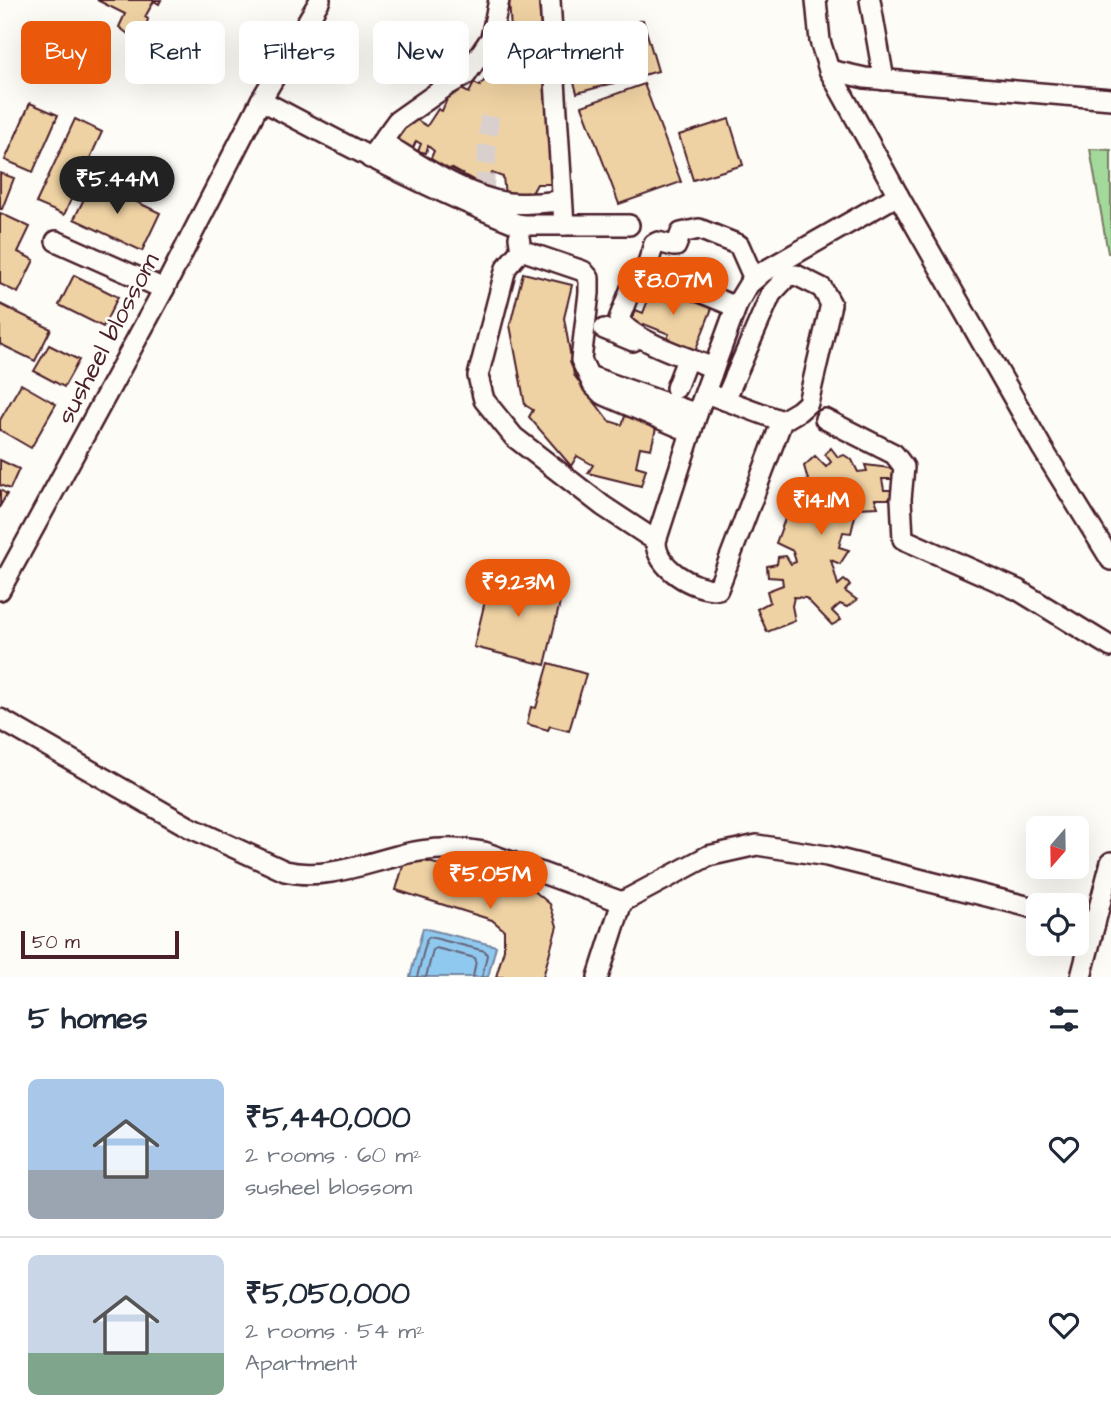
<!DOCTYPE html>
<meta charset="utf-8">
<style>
body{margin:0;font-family:"Architects Daughter",sans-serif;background:#f6f6f7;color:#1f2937;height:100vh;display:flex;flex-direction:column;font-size:26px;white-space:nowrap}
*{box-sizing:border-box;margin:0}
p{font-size:23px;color:#747a83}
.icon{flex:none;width:38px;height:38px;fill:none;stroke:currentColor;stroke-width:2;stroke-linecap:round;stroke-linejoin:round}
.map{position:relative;height:977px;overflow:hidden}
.side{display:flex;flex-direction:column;background:#fff;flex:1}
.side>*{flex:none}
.top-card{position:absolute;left:21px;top:21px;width:700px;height:63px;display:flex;gap:14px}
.needle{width:46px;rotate:200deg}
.fabs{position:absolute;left:1026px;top:816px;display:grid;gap:14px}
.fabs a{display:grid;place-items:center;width:63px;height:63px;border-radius:10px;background:#fff;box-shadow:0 7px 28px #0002;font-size:35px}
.scale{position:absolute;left:21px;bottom:18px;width:158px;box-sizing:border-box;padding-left:7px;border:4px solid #4a1f2b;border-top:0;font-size:19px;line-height:24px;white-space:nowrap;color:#4a1f2b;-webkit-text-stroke:5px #fdfcf7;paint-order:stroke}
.price{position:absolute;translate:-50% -60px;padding:0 16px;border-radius:24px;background:#ea580c;color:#fff;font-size:23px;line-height:46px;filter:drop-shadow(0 2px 4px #0008)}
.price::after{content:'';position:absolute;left:50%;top:42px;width:21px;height:16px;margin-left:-10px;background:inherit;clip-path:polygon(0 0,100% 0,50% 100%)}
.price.on{background:#222;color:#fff}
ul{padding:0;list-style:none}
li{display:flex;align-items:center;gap:21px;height:175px;padding:0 28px}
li+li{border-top:2px solid #e0e1e3}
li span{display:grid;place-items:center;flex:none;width:196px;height:140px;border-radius:10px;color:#555}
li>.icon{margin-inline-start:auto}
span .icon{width:84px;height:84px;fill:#fffc;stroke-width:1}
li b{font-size:30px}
h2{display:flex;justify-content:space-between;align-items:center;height:84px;padding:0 28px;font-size:30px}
.tag{padding:0 24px;border-radius:10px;background:#fff;box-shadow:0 7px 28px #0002;font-size:24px;line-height:63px}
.tag.on{background:#ea580c;color:#fff}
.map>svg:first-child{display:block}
.green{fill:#a4d99c;stroke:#777c64;stroke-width:2}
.water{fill:#90c9ef;stroke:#7485a1;stroke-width:2}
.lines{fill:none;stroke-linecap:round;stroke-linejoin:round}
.shore{stroke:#666379;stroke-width:2}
.building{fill:#efd2a3;stroke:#4a1f2b;stroke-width:2}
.minor-tunnel{stroke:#d9d0ce;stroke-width:19;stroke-dasharray:19 10;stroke-linecap:butt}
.minor-casing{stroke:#4a1f2b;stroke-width:24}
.minor{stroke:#fdfcf7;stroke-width:19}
.labels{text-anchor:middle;stroke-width:5;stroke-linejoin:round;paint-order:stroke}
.street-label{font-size:26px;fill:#4a1f2b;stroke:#fdfcf7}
</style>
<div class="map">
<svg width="1111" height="977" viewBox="0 0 1111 977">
<rect width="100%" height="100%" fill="#fdfcf7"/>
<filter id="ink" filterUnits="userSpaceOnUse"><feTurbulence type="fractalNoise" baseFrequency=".0143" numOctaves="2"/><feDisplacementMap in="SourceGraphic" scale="14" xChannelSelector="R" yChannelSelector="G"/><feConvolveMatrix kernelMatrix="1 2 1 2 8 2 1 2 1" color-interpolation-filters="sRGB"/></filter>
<g filter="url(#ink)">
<path class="green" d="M1090,149l21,1v103h-3z"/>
<path class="water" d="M423,928l73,18 -8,31h-78z"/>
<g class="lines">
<g class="shore">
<path d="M417,977l10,-38 3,-2 55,14 2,4 -5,22"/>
<path d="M426,977l7,-27 3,-2 39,10 1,3 -3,16"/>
</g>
</g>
<g class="building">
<path d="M97,0h64l-2,4 -5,-3 -9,16 3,2 -2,7 -7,-2 -7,13 -13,-10 6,-13z"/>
<path d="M509,0h30l13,184h-15l-5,9 -15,2h-12l-2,-18 -11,-4 -7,18 -15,-6 3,-5 -22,-12 -3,4 -18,-12 4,-9 -6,-5 -2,7 -8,-2 3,-7 -5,-3 -5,12 -20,-9 21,-27 15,9 11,-17 4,2 11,-26 16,8 5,-10 6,3 12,-16 -10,-7 6,-11 8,5 6,-2 1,-25h8z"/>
<path d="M643,20l15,51 -81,22 -14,-51z"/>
<path d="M644,84l37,98 -62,22 -37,-98z"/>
<path d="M30,103l28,12 -25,57 -28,-12z"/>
<path d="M75,119l27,13 -38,83 -28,-12z"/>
<path d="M729,119l14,46 -50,15 -14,-45z"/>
<path d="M0,173l14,5 -12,31h-2z"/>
<path d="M93,181l67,32 -18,38 -68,-32z"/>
<path d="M0,213l30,14 -12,25 16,8 -16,33 -18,-9z"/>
<path d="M523,273l49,12 -8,33 10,57 35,46 13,4 3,-9 32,8 -6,25 -11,-2 -4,19 10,3 -5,17 -53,-13 5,-8 -16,-9 -6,10 -42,-49 4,-7 -8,-5 -15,-80z"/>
<path d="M74,275l44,22 -15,30 -44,-22z"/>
<path d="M646,283l66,25 -18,46 -29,-11 4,-9 -25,-10 -2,5 -12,-4 6,-15 7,3 5,-13 -7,-3z"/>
<path d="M0,304l51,25 -16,32 -35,-17z"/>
<path d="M49,345l30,15 -15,27 -30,-16z"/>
<path d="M21,384l35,20 -25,44 -31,-18v-10z"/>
<path d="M831,448l7,9 6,-2 8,5 6,12 9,-1 -2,-6 33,4 -2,10h-14l2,11h10l-1,9h-18l3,8 -21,1 -6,25 -8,-1 -4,15 10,3 -9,14 -9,-4 7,25 6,-5 6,5 -5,6 12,9 -10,7 -7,-3 -8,7 9,9 -9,5 -26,-27 -12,-1 -2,9 3,15 -28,11 -10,-23 13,-7 -3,-11 16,-6 -1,-7 -14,-1 -1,-11 10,-2 1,-7 8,-1 5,8 5,-2 -3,-11 -17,-8 22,-59 12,3 -6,-21 11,-10 11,11 5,-5 -6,-8z"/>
<path d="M0,460l19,9 -9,20 -10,-4z"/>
<path d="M0,490l7,4 -7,12z"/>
<path d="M492,572l71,18 -18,75 -71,-18z"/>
<path d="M549,663l37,11 -17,57 -19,-5 -2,4 -21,-6 4,-17 5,1z"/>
<path d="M406,856l127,34 17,14 7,22 -14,51h-47l8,-28v-19l-12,-10 -96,-30z"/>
</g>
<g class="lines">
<path class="minor-tunnel" d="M484,193l6,-83"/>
<g class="minor-casing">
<g id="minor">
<path d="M550,0l14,225"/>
<path d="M816,0l4,41 9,29 69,125 144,253 69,112"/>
<path d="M870,0l14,80"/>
<path d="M829,70l36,8 246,21"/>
<path d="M261,100c84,45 168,89 256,124l7,1h105"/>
<path d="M382,142c37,22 83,55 126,61 17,2 37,-1 54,-2"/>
<path d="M370,158l27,-37 51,-36 18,-10 25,-37 8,-38"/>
<path d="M519,237l2,13 62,21 6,7v15l-8,67 12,25 9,9 89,38"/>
<path d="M56,241l108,48"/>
<path d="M521,250l-15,18 -28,108 6,24 30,37 89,69 53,35"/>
<path d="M663,288l-24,-10 -6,5 -14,36c11,21 72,40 95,49"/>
<path d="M736,307l-86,-36 -3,-5 7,-22 4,-2 15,4h3l5,-13 18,-4 40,16 15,34"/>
<path d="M604,329l29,12"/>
<path d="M589,376l108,38"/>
<path d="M676,388l10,-26"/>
<path d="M714,396l68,25"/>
<path d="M725,400l46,-106 17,-18 8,-1 26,13 9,16 -23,99 -9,8 -17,10 -64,168c-25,1 -63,-22 -62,-48l41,-127 41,-112 11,-18 14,-12 135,-77"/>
<path d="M825,419l69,35 10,13 -3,32 2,40 115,51 93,57"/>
<path d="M0,590l164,-301 97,-189 59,-100"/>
<path d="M0,719l189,108 96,44c37,9 76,-6 112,-15 28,-8 59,-9 87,-4l138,50"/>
<path d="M1076,919l19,5"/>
<path d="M598,977l24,-75 86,-46 49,-11 70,11 211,53"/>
<path d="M1081,977l30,-115"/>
</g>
</g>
<use href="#minor" class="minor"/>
</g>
</g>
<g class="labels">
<g class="street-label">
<text transform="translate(107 338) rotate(-62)" y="9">susheel blossom</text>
</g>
</g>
</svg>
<div class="fabs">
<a><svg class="needle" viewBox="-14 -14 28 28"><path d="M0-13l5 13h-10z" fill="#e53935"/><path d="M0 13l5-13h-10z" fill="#747a83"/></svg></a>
<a><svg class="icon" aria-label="locate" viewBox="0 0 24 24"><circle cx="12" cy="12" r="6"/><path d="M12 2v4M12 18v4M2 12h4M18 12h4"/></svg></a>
</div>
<div class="scale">50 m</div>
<b class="price on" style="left:117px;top:216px">₹5.44M</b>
<b class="price" style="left:673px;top:317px">₹8.07M</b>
<b class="price" style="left:821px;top:537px">₹14.1M</b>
<b class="price" style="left:518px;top:619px">₹9.23M</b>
<b class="price" style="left:490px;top:911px">₹5.05M</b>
<div class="top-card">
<a class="tag on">Buy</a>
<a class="tag">Rent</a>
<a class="tag">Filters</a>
<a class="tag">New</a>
<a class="tag">Apartment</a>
</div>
</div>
<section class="side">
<h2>5 homes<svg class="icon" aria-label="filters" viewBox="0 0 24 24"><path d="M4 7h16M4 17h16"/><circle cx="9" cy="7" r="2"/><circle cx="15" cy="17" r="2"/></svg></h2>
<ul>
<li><span style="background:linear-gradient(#a9c7e8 65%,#9aa5b1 0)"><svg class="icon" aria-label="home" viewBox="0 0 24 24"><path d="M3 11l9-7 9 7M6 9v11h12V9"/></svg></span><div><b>₹5,440,000</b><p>2 rooms · 60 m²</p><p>susheel blossom</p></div><svg class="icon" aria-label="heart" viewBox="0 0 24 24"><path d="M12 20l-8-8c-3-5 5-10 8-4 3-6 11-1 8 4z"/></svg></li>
<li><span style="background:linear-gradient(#c9d6e8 70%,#7fa58c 0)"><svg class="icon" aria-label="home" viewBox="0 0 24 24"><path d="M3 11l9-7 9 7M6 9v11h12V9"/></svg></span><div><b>₹5,050,000</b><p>2 rooms · 54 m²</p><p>Apartment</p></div><svg class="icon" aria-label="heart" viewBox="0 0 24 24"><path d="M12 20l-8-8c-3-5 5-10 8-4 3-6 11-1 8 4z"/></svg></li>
</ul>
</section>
